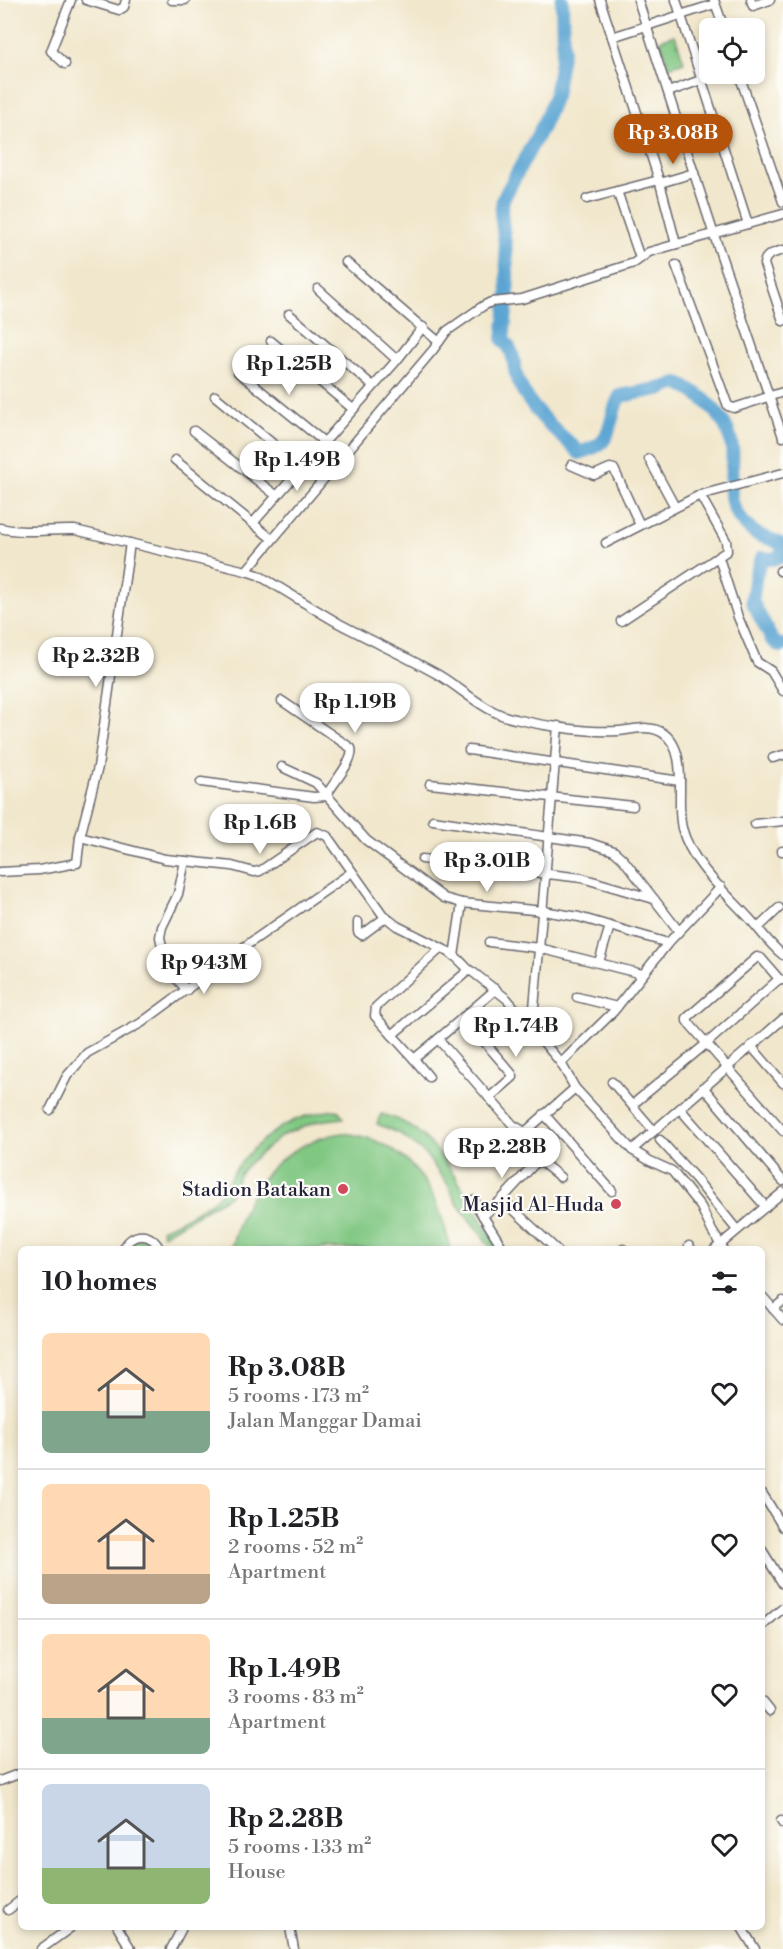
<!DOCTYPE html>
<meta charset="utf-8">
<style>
body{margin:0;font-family:"Libre Bodoni",serif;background:#f6f6f6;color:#202124;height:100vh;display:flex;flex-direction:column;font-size:22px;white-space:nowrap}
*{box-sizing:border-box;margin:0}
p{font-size:20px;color:#757577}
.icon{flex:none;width:33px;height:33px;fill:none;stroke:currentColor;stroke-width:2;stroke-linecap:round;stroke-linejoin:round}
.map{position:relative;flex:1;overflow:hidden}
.side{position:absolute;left:18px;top:1246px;width:747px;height:684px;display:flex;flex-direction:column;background:#fff;border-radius:9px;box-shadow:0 3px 9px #0003}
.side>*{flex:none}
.tools{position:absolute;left:699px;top:18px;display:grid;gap:12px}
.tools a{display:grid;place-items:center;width:66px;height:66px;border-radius:9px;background:#fff;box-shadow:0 3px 9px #0003;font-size:30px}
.price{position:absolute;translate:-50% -51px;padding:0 14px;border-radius:21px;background:#fff;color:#222;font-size:20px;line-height:39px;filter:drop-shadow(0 2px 3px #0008)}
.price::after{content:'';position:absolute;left:50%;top:36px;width:18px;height:14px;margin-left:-9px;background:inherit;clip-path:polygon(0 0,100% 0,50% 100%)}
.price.selected{background:#b45309;color:#fff}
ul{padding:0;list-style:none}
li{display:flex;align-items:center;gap:18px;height:150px;padding:0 24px}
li+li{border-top:2px solid #e0e0e0}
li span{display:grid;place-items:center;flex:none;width:168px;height:120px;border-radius:9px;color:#555}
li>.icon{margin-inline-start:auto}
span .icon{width:72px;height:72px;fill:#fffc;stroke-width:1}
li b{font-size:26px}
h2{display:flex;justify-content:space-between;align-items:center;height:72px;padding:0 24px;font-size:26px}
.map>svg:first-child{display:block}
.green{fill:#80c782;stroke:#51745e;stroke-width:1.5}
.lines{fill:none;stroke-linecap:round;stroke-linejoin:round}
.river{stroke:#5ca5d3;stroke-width:14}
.minor-casing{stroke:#6a676e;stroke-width:11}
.minor{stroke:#fff;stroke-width:8}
.poi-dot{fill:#d1495b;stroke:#fdfcf7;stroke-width:2}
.labels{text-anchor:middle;stroke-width:4.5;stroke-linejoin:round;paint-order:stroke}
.poi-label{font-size:20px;fill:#22223b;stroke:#fdfcf7;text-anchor:end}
</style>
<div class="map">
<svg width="783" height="1949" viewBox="0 0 783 1949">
<rect width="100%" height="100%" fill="#fdfcf7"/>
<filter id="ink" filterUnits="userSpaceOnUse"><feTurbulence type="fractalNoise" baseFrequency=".0167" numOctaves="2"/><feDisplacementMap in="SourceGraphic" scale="12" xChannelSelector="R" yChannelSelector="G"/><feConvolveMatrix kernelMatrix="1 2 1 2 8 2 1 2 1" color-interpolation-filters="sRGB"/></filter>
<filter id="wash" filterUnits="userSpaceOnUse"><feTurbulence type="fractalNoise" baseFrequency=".008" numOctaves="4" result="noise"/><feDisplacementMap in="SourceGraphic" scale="24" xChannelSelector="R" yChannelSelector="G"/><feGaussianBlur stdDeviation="1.35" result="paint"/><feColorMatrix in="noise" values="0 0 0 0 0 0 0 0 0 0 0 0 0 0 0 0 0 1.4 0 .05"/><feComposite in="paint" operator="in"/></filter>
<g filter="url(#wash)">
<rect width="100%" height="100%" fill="#f1e7cc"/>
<g class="green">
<path d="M675,35l9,27 -15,5 -9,-27z"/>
<path d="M335,1110l4,1 5,7 -25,3 -36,14 -33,27 -10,12 -11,22 -66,39 -2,-5c16,-9 43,-20 56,-33 7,-8 12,-18 18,-27 25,-34 57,-56 100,-60z"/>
<path d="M381,1114c62,13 85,91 119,135h-8l-36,-47 -8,-17 -23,-31 -26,-21 -22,-9z"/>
<path d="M342,1133c65,6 97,56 108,116h-219c14,-60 47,-105 111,-116z"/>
<path d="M145,1238l12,12h-32l8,-10z"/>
</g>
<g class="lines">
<g class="river">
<path d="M562,0l1,49 -8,47 -12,29 -40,74 -2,14 5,39 2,41 -5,47c15,14 8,27 16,43 12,27 35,46 56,65l4,5c6,-2 16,-5 22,-10 11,-10 10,-33 19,-47l43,-8 14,-5c25,10 52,36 55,64 3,22 -7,45 4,65 4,8 14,19 23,23 9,4 17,4 24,12"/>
<path d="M783,556l-11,3 -10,-1 -6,16 -4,27 20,39 8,6 3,-1"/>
</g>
</g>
</g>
<g filter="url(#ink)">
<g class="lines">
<g class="minor-casing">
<g id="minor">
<path d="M86,0l33,10 5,-3 2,-7"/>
<path d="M172,0h13"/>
<path d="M600,0l60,183 16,61"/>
<path d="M638,0l76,235 69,202"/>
<path d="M676,0l72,224"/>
<path d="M714,0l10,28"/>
<path d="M751,0l2,6 17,-6"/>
<path d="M612,37l103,-33"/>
<path d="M65,64l-14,-13 20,-51"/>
<path d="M739,74l44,128"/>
<path d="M668,92l33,-12"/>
<path d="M660,183l34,-10"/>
<path d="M617,191l23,67"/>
<path d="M587,199l72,-19"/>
<path d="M783,250c-9,3 -18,4 -19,14l19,57"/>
<path d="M346,262l93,80"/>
<path d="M676,265l52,141 6,2 49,-16"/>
<path d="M318,289l79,71"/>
<path d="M289,314l84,72"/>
<path d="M271,341l82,68"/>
<path d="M238,372l85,69"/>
<path d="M215,396l86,71"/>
<path d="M194,431l83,65"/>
<path d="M321,443l20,16"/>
<path d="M649,459l26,48"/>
<path d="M175,460l97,79"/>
<path d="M571,465l23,10 16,-7 4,1 26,56"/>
<path d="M253,523l144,-163 26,-33"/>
<path d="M0,528c25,6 50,1 75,2l171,41 12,4c28,16 54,33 82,49 32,17 65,32 97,50 26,15 48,39 78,45 29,7 73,14 103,12 15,-1 32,-7 45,2 27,18 12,68 19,95 9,35 43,64 67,90 11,12 21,27 34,37"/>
<path d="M606,543l94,-48 83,-22"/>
<path d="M719,558l19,59 19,45 14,9 12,20"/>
<path d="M246,571l187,-221 14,-19 36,-25 8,-4 31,-3 112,-36 15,-11 134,-38"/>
<path d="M780,571l3,-1"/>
<path d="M621,621l106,-70 -1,-10 -26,-46"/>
<path d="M282,701l69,47c4,12 -19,36 -25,48"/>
<path d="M469,750l211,31"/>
<path d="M773,758l10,-3"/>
<path d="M282,767l34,16 50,57 78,58 18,5 81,8 36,6 89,26"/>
<path d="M201,782l113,15 12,-1"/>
<path d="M430,784l203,22"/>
<path d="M433,820l157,23 24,8 9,8 55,71"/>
<path d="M755,824l28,-3"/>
<path d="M80,837l18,-70 32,-224"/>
<path d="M782,851h1"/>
<path d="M422,859l160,19 72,21"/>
<path d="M0,872l39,-2 38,-7 3,-26 85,22 20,2"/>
<path d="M358,922v10l4,3 24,-18"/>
<path d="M758,928l21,-20"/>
<path d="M489,942l50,6 103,26"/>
<path d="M454,956l8,-53"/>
<path d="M599,962l11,-36"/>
<path d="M469,970c-8,-8 -18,-20 -29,-21l-64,58 -1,9 39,43 24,-20 75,86 12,7 50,-44"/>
<path d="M783,980l-4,-1 -18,-21 -4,-1 -70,61v3l96,110"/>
<path d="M187,990l-14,-15 -9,-19 -4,-19 2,-10 16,-33 7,-33 47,5 22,6 6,-1 57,-39 10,4 56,79 14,11 46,23"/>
<path d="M577,997l40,10"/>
<path d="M463,1017l49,57 1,3 -24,21"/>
<path d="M525,1021l9,-13 24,-282"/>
<path d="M392,1035l77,-65 5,3 33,26 54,64 14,25 57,62 18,11 22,10 29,36 11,24 12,19"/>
<path d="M438,1039l58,-50"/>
<path d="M751,1046l32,37"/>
<path d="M414,1059l15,18"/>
<path d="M561,1063l52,-51 55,-69 53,-56"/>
<path d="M612,1082l42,49"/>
<path d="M703,1087l80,94"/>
<path d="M632,1105l74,-61 73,-65"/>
<path d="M680,1109l86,98"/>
<path d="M50,1110l17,-34 20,-23 54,-30 110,-81 101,-70"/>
<path d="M544,1114l68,77"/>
<path d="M525,1132c3,22 19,32 35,45"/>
<path d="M660,1140l35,38 42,52"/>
<path d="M632,1150l151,-131"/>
<path d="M502,1199l55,51"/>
<path d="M473,1200l31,50"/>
<path d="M483,1216l19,-17 36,-39"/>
<path d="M689,1246l3,4"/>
<path d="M123,1250c8,-19 29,-19 37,0"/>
<path d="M623,1250v-1"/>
<path d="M714,1250l69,-58"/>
<path d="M762,1296l21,24"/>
<path d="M773,1309l10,-8"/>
<path d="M762,1493l21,34"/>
<path d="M762,1550l21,34"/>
<path d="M762,1626l21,-18"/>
<path d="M762,1701l8,10"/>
<path d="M0,1781l21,-8"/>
<path d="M781,1821l2,3"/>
<path d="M8,1910l13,-10"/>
<path d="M118,1928l13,21"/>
<path d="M290,1928l4,21"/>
<path d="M742,1928l13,21"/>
<path d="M41,1949l29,-21"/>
<path d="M171,1949l11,-21"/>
</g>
</g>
<use href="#minor" class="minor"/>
</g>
</g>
<g class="poi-dot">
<circle cx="343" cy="1189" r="6"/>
<circle cx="616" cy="1204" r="6"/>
</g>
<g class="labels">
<g class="poi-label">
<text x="331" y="1196">Stadion Batakan</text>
<text x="604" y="1211">Masjid Al-Huda</text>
</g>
</g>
</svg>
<div class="tools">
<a><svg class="icon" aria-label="locate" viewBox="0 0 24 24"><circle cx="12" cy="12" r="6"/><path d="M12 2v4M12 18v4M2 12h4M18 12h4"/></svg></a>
</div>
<b class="price selected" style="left:673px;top:165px">Rp 3.08B</b>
<b class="price" style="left:289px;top:396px">Rp 1.25B</b>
<b class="price" style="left:297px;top:492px">Rp 1.49B</b>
<b class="price" style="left:96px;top:688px">Rp 2.32B</b>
<b class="price" style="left:355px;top:734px">Rp 1.19B</b>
<b class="price" style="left:260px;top:855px">Rp 1.6B</b>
<b class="price" style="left:487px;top:893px">Rp 3.01B</b>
<b class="price" style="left:204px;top:995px">Rp 943M</b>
<b class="price" style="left:516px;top:1058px">Rp 1.74B</b>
<b class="price" style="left:502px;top:1179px">Rp 2.28B</b>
<section class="side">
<h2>10 homes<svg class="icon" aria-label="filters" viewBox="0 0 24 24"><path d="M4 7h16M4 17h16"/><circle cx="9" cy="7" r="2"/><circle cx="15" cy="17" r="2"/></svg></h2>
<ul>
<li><span style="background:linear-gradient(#ffd9b3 65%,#7fa58c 0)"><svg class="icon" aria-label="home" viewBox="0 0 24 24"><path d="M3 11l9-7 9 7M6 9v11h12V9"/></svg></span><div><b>Rp 3.08B</b><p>5 rooms · 173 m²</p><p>Jalan Manggar Damai</p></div><svg class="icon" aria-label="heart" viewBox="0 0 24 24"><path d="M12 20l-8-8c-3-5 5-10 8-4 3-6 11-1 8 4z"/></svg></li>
<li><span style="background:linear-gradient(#ffd9b3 75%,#b9a48a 0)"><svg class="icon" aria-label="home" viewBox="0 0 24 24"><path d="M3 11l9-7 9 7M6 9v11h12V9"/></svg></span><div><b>Rp 1.25B</b><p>2 rooms · 52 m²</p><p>Apartment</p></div><svg class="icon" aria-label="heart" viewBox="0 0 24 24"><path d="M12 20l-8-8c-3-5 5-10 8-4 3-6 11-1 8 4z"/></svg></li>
<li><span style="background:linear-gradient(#ffd9b3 70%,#7fa58c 0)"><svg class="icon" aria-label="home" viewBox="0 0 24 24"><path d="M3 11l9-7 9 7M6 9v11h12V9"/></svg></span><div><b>Rp 1.49B</b><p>3 rooms · 83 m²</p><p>Apartment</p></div><svg class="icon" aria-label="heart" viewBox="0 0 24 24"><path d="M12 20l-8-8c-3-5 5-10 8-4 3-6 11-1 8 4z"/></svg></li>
<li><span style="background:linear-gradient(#c9d6e8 70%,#8fb573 0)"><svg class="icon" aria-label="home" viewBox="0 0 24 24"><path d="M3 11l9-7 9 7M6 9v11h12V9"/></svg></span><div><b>Rp 2.28B</b><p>5 rooms · 133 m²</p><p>House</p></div><svg class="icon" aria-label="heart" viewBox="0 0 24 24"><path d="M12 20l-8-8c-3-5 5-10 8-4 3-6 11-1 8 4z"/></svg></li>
</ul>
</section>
</div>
